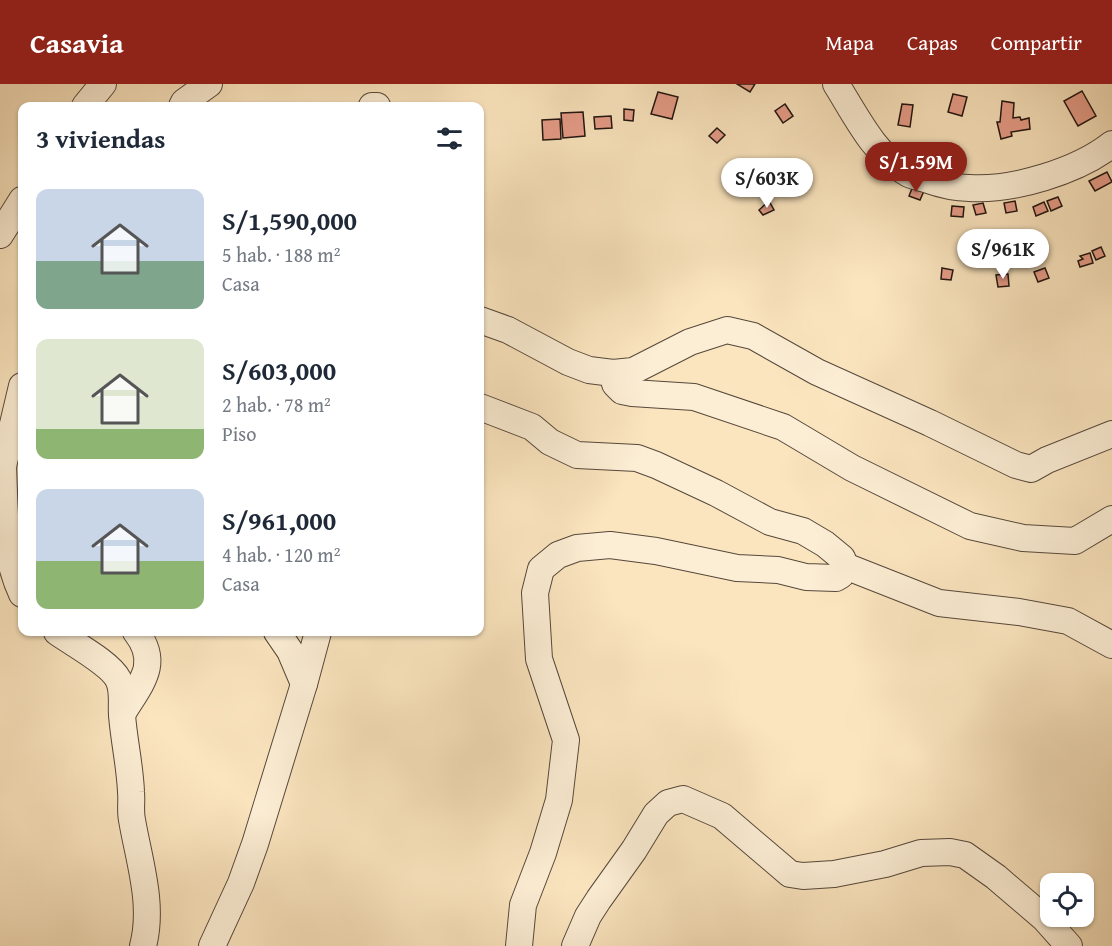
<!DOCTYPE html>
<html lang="es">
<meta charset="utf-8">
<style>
body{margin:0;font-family:"Gentium Book Plus",serif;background:#f2f2f3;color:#1f2937;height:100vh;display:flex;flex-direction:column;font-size:22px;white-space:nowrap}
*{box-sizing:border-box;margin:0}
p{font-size:20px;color:#747a83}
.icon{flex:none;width:33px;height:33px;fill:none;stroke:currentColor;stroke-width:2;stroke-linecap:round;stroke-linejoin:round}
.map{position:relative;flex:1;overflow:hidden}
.sheet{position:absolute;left:18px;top:18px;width:466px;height:534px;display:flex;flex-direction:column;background:#fff;border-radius:12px;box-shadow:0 2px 4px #0004}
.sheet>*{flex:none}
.fabs{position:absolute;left:1040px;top:789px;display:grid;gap:12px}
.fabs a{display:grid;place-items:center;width:54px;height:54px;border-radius:12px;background:#fff;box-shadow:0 2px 4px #0004;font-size:30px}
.price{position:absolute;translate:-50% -51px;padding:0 14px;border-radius:21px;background:#fff;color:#222;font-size:20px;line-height:39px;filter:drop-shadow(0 2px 3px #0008)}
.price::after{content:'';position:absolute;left:50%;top:36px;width:18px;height:14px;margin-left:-9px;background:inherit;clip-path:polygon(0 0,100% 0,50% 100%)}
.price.active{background:#8f2418;color:#fff}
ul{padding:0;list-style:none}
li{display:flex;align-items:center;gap:18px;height:150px;padding:0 18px}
li span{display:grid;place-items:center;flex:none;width:168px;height:120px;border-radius:12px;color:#555}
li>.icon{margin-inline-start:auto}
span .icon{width:72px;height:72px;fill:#fffc;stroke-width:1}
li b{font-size:26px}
h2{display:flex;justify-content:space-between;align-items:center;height:72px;padding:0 18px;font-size:26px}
header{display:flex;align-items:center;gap:36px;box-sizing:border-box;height:84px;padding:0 30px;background:#8f2418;color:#fff}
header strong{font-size:28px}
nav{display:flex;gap:33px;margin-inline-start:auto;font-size:21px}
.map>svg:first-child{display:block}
.building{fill:#e79d89;stroke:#1f140f;stroke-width:1.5}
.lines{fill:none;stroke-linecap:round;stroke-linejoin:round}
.minor-casing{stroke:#56483b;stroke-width:28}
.minor{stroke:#fceed5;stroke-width:26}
</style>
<header>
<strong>Casavia</strong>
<nav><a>Mapa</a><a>Capas</a><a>Compartir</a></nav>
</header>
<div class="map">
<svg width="1112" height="862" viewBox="0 0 1112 862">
<rect width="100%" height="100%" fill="#fbe5bf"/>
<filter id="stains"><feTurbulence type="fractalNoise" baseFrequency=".00333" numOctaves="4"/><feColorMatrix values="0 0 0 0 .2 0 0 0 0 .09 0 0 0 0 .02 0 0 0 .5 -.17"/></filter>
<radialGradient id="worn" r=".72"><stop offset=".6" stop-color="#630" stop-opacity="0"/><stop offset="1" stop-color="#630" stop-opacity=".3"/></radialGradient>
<g class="building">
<path d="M737,0h18l-5,8z"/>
<path d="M1082,7l14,25 -18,10 -14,-25z"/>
<path d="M658,8l20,5 -6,22 -21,-5z"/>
<path d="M953,10l14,3 -5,19 -14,-4z"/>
<path d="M1002,17l12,2 -1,15 7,-1 1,3 8,-2 1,11 -19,3 1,4 -11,3 -4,-17h3z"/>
<path d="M785,20l8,12 -10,7 -8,-12z"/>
<path d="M902,20l11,1 -3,22 -12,-2z"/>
<path d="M624,25l10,1 -1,11 -9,-1z"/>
<path d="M583,28l2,24 -22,2 -2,-25z"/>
<path d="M611,32l1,12 -17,1 -1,-12z"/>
<path d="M560,35l1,20 -18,1 -1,-20z"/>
<path d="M717,44l8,7 -8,8 -8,-7z"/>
<path d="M952,73l11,2 -3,12 -11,-2z"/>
<path d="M1107,88l5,10 -17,9 -6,-10z"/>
<path d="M913,102l11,5 -4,9 -11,-4z"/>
<path d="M1058,113l4,9 -11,5 -4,-10z"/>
<path d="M769,117l5,9 -11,5 -4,-5z"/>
<path d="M1015,117l2,10 -11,2 -2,-10z"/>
<path d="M1044,118l4,9 -12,5 -3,-9z"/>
<path d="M983,119l3,10 -10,2 -3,-10z"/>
<path d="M952,122l12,1 -1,10 -12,-1z"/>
<path d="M1101,163l4,9 -9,4 -4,-9z"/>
<path d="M1090,169l3,10 -13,4 -2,-6 5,-2 -3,-3z"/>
<path d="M942,184l11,2 -2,10 -10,-1z"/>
<path d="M1045,184l4,10 -11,4 -4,-10z"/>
<path d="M1008,190l1,12 -11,1 -2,-12z"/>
</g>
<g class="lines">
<g class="minor-casing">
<g id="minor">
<path d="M836,0c19,30 39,72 71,89 5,3 12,4 18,6 14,5 29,9 44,9 44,3 109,-17 143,-44"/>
<path d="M85,22l18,-22"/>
<path d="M182,22l2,-4 25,-18"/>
<path d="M372,22h5"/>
<path d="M0,151l22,-35"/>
<path d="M480,236l28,10 60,32 21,8 24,3 20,-2 57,-29 37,-12 26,6 64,36 113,51 86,42 15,4 16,-9 65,-26"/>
<path d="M613,289l2,11 7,7 10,2 62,4 89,30 69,41 118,58 53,12 52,3 37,-22"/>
<path d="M480,323l52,20 18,15 27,13 60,3 19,7 60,28 54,29 33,9 22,13 17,14 3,8 -4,9 -5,3 -30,-1 -28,-7 -41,-2 -81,-17 -46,-6 -33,3 -19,7 -17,14 -6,24 4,66 27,81 -7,60 -16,53 -20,52 -4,41"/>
<path d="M3,381c2,44 0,89 19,129"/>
<path d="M0,395l22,-93"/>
<path d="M845,482l94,37 80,9 49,9 44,24"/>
<path d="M57,548c15,11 53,31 61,47 6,11 3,24 4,36 2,26 8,51 9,77 1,9 -1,19 1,28 7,41 22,84 11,126"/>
<path d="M277,548l13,19 14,33"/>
<path d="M122,630c18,-30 39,-50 14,-82"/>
<path d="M212,862l29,-63 14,-39 49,-160 14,-52"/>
<path d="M575,862l13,-30 11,-17 35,-49 22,-36 12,-11 15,-4 39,17 68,58 13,2 31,-2 51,-10 36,-11 29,-1 15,3 31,22 48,41 25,28"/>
</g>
</g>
<use href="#minor" class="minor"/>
</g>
<rect width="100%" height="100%" filter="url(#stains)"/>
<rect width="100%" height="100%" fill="url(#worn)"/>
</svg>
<div class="fabs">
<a><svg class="icon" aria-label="locate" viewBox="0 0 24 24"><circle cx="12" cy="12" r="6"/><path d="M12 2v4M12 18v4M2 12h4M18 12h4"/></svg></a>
</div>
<b class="price active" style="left:916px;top:109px">S/1.59M</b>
<b class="price" style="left:767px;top:125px">S/603K</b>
<b class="price" style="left:1003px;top:196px">S/961K</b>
<section class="sheet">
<h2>3 viviendas<svg class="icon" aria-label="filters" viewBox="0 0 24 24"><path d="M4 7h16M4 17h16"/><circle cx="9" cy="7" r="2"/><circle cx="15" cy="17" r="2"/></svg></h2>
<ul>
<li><span style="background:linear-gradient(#c9d6e8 60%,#7fa58c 0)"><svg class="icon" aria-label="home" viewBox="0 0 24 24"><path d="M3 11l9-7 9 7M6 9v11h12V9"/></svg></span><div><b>S/1,590,000</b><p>5 hab. · 188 m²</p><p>Casa</p></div></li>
<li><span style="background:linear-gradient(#dfe7d0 75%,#8fb573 0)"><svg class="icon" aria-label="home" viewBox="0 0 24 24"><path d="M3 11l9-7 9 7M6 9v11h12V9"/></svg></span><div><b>S/603,000</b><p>2 hab. · 78 m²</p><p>Piso</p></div></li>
<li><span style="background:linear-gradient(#c9d6e8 60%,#8fb573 0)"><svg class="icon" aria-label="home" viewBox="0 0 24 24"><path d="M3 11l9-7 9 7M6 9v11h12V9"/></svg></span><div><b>S/961,000</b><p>4 hab. · 120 m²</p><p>Casa</p></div></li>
</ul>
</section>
</div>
